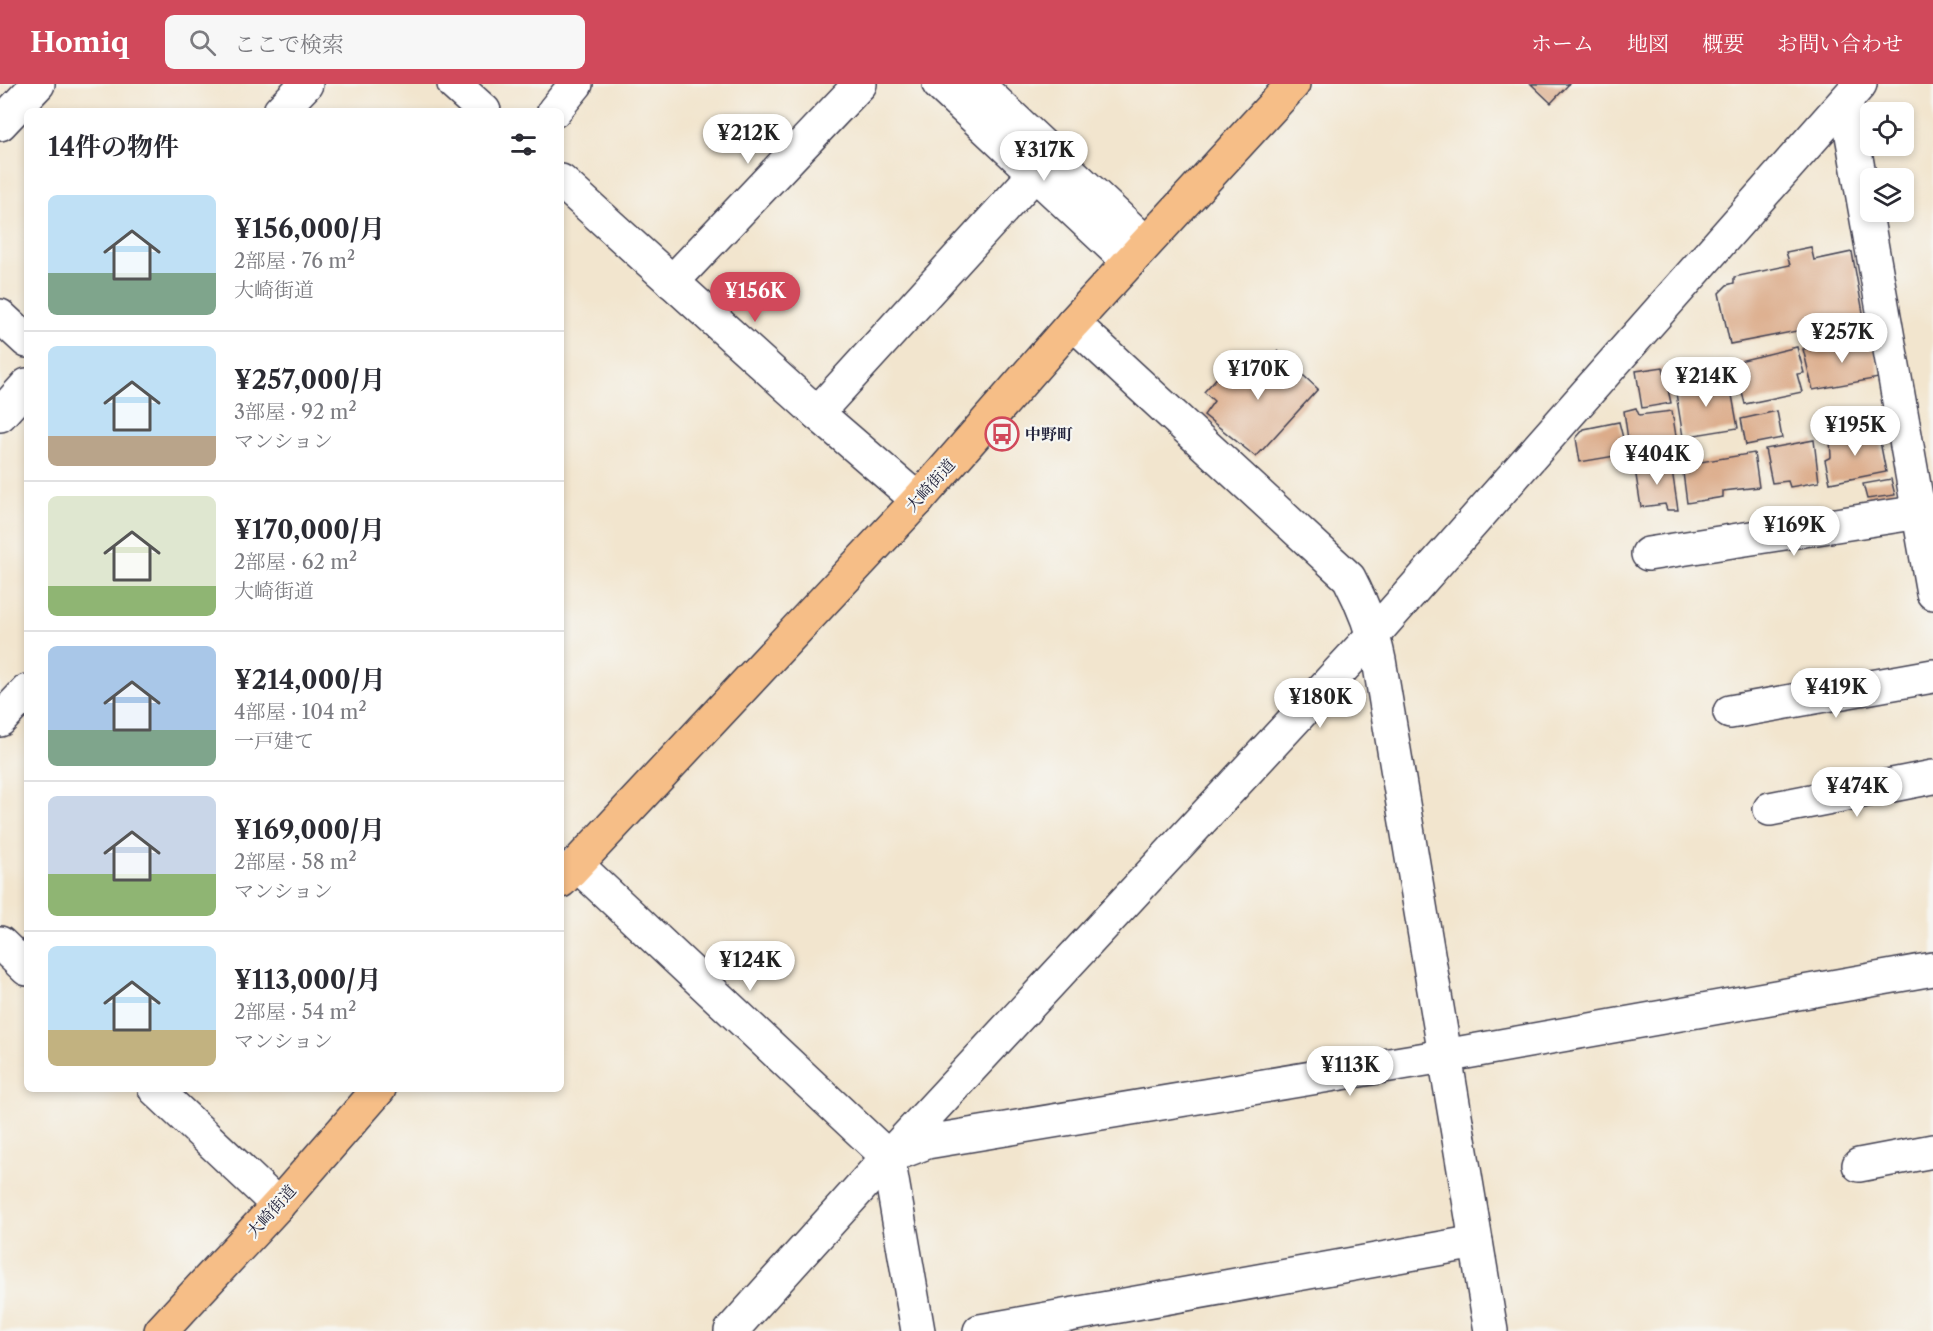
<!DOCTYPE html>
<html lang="ja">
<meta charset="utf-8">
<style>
body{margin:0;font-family:"Libre Caslon Text","Noto Serif JP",serif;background:#f7f7f7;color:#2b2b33;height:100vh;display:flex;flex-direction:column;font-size:22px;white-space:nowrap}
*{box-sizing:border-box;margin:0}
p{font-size:20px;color:#7c7c81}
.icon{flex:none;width:33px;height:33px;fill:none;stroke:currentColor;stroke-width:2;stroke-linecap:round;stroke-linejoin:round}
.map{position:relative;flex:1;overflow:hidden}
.drawer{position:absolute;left:24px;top:24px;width:540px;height:984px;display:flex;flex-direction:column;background:#fff;border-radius:9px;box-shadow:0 3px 9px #0003}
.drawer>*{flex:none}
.buttons{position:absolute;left:1860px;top:18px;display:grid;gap:12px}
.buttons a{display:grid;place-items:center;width:54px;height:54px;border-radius:9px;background:#fff;box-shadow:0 3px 9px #0003;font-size:30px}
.price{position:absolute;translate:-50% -51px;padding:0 14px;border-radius:21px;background:#fff;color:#222;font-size:20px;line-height:39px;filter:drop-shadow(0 2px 3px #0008)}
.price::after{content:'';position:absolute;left:50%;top:36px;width:18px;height:14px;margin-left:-9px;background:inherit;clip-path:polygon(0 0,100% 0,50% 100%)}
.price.on{background:#d1495b;color:#fff}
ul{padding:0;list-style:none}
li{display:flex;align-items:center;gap:18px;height:150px;padding:0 24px}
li+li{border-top:2px solid #e1e1e2}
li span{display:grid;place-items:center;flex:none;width:168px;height:120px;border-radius:9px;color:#555}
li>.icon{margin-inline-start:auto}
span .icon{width:72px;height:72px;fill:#fffc;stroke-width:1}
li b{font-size:26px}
h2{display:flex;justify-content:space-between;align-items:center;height:72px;padding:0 24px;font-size:26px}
header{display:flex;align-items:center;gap:36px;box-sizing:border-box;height:84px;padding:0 30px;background:#d1495b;color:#fff}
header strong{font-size:28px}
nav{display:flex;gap:33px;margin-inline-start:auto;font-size:21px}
.search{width:420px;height:54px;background:#f7f7f7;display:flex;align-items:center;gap:15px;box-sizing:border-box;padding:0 21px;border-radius:9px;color:#7c7c81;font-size:22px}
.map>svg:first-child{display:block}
.building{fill:#dcac8a}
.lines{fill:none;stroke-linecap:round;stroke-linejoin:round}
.minor-casing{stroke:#413f51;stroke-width:36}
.primary-casing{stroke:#413f51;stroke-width:36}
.minor{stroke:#fff;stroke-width:33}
.primary{stroke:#f6be87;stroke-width:33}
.labels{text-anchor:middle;stroke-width:4.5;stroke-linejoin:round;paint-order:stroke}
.poi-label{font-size:16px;font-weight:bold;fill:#22223b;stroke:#f6f6f2;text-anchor:start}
.street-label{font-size:16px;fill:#22223b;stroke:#f6f6f2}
</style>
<header>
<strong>Homiq</strong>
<div class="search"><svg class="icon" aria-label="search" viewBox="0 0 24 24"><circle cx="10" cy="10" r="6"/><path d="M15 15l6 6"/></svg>ここで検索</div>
<nav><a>ホーム</a><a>地図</a><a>概要</a><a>お問い合わせ</a></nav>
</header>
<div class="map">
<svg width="1933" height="1247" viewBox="0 0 1933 1247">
<rect width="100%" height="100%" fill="#f6f6f2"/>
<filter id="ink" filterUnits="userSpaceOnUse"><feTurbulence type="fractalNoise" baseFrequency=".0167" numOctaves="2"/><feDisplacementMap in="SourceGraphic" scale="12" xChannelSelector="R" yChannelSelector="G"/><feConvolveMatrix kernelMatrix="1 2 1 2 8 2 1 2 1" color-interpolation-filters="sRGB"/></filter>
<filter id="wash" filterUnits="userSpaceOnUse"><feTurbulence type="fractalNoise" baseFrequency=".008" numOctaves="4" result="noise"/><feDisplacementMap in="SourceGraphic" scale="24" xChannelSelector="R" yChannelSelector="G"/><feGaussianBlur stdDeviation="1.35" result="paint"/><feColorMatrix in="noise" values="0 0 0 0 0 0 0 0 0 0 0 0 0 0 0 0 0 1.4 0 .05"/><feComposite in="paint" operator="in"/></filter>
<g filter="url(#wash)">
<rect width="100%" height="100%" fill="#f2e5ce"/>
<g id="blocks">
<g class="building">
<path d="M1531,0h38l-18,19z"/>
<path d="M1811,163l3,13 38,-8 12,66 -134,26 -11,-51 8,-8 7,-2v-6l56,-12 -4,-13z"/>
<path d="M1873,254l6,40 -66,12 -10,-41z"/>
<path d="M1797,263l7,26 -7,1 5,18 -57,12 -10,-42z"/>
<path d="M1277,267l41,38 -62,68 -52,-42 10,-14 -10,-9 28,-31 14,10 7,-11 9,7z"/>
<path d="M1663,283l8,36 -29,5 -6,-37z"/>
<path d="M1719,296l1,5 10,-1 8,44 -55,9 -7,-44 6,-1v-6z"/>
<path d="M1636,324l3,7 33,-4 7,44 -20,3 -2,-7 -27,3 -6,-43z"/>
<path d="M1777,327l5,27 -36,7 -5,-26z"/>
<path d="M1619,338l8,32 -47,8 -4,-24 8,-9z"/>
<path d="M1878,347l8,41 -56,11 -5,-23 6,-3 -1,-17z"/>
<path d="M1814,356l5,42 -29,5 -2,-6 -16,2 -7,-34z"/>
<path d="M1754,369l5,34 -36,4v6l-36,6 -5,-38z"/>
<path d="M1671,379l7,47h-11l-2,-6 -24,3 -6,-38z"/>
<path d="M1891,395l4,16 -28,4 -4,-15z"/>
</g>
</g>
</g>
<g filter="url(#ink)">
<use href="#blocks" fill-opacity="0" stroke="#413f51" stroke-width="1.5"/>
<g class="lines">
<g class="minor-casing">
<g id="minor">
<path d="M454,0l30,27"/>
<path d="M939,0l190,178"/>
<path d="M977,0l169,159"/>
<path d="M1846,17l87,492"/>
<path d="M280,27l26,-27"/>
<path d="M554,27l22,-27"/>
<path d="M0,40l38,-40"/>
<path d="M561,97l256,232 101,87"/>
<path d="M672,198l188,-198"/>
<path d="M0,232l27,25"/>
<path d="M1073,239l276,255c14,27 24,52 30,82l112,671"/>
<path d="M817,329l235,-258"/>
<path d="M0,331l27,-30"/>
<path d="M1648,470l285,-44"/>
<path d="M1730,628l203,-36"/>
<path d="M0,636l27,-29"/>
<path d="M1770,725l163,-32"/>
<path d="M576,780l312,293"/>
<path d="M0,859l27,26"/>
<path d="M155,1005l123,116"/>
<path d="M1859,1081l74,-14"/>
<path d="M731,1247l157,-174 486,-523 486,-550"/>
<path d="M918,1247l-30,-174 39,-15 517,-86 489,-87"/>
<path d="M980,1247l496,-89"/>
</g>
</g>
<g class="primary-casing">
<g id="primary">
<path d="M561,797l357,-381 155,-177 220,-239"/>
<path d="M161,1247l117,-126 101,-116"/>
</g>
</g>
<use href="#minor" class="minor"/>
<use href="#primary" class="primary"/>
</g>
</g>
<defs>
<g id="bus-ring" transform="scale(1.725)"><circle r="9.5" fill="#f6f6f2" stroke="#d1495b" stroke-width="1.5"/><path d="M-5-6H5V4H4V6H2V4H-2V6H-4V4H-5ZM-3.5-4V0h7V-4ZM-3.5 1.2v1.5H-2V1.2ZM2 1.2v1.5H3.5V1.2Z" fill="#d1495b"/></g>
</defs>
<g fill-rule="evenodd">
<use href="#bus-ring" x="1002" y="350"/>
</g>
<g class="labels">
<g class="poi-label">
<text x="1025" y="356">中野町</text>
</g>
<g class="street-label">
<text transform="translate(930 401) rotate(-48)" y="6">大崎街道</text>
<text transform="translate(271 1127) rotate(-48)" y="6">大崎街道</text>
</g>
</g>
</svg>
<div class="buttons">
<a><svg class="icon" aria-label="locate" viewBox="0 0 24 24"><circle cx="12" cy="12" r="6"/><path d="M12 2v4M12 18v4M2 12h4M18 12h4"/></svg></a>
<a><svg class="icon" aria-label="layers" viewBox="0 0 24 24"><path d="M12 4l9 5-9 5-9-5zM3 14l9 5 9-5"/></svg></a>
</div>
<b class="price" style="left:748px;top:81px">¥212K</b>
<b class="price" style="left:1044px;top:98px">¥317K</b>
<b class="price on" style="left:755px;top:239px">¥156K</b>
<b class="price" style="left:1842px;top:280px">¥257K</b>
<b class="price" style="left:1258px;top:317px">¥170K</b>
<b class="price" style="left:1706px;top:324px">¥214K</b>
<b class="price" style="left:1855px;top:373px">¥195K</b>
<b class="price" style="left:1657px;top:402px">¥404K</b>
<b class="price" style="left:1794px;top:473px">¥169K</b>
<b class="price" style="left:1836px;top:635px">¥419K</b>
<b class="price" style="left:1320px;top:645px">¥180K</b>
<b class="price" style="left:1857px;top:734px">¥474K</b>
<b class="price" style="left:750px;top:908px">¥124K</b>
<b class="price" style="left:1350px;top:1013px">¥113K</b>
<section class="drawer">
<h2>14件の物件<svg class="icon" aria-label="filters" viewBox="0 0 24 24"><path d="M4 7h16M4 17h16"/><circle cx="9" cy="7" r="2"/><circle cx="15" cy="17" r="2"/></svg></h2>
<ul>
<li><span style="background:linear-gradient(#bfe0f5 65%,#7fa58c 0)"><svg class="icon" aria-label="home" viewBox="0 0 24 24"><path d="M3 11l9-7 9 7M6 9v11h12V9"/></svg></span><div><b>¥156,000/月</b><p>2部屋 · 76 m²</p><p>大崎街道</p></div></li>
<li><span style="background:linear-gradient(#bfe0f5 75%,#b9a48a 0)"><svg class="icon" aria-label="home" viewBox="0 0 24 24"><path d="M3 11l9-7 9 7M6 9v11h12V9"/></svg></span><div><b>¥257,000/月</b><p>3部屋 · 92 m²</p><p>マンション</p></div></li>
<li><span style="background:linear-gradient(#dfe7d0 75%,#8fb573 0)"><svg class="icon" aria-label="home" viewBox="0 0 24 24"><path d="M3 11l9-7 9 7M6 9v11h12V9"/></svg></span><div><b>¥170,000/月</b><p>2部屋 · 62 m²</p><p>大崎街道</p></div></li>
<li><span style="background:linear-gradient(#a9c7e8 70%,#7fa58c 0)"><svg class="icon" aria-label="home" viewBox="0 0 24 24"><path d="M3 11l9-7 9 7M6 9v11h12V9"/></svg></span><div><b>¥214,000/月</b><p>4部屋 · 104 m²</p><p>一戸建て</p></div></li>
<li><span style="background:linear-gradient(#c9d6e8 65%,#8fb573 0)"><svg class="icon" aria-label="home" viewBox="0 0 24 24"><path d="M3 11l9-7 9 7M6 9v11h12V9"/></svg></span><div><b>¥169,000/月</b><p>2部屋 · 58 m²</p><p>マンション</p></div></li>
<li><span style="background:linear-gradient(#bfe0f5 70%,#c2b280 0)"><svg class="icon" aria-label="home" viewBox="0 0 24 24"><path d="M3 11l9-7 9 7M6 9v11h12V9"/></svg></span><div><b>¥113,000/月</b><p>2部屋 · 54 m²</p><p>マンション</p></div></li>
</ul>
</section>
</div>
